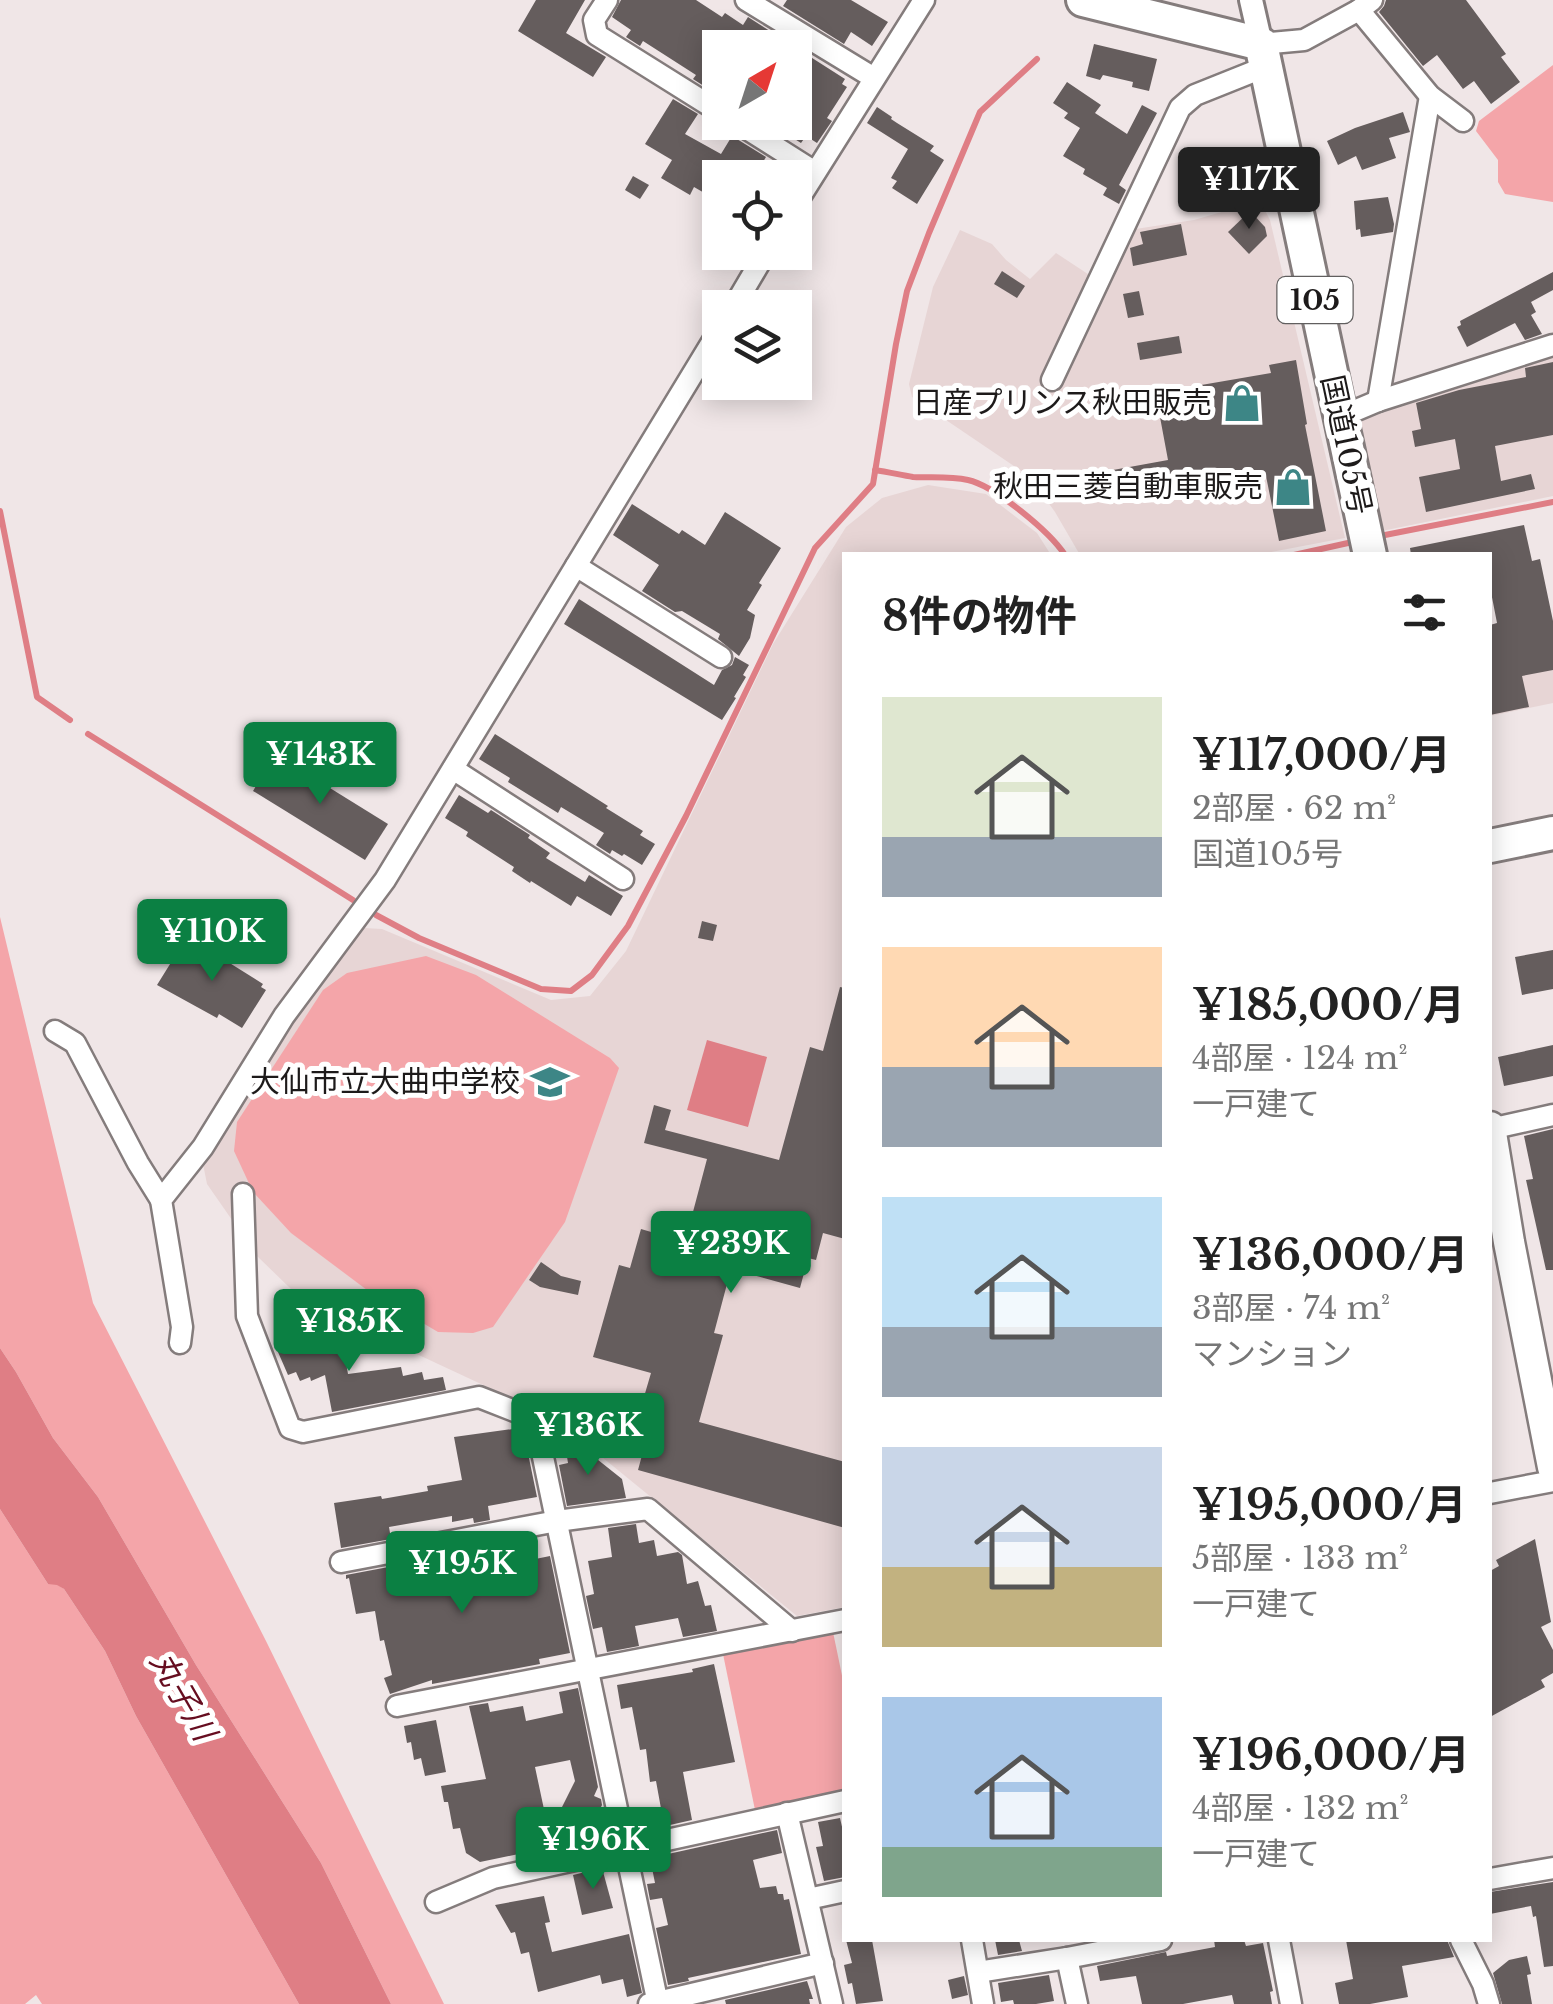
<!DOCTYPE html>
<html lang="ja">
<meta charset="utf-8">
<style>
body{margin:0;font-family:"Libre Baskerville","Noto Sans JP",serif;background:#f2f2f2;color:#222;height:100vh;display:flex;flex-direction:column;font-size:38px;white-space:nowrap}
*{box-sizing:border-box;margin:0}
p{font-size:32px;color:#767676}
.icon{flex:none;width:55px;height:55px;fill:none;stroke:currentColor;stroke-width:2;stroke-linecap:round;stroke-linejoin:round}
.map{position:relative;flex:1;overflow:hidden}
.panel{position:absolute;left:842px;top:552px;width:650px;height:1390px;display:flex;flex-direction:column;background:#fff;border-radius:0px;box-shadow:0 5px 25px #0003}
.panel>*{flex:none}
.needle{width:65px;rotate:39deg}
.fabs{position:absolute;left:702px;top:30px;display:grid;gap:20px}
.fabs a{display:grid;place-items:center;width:110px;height:110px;border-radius:0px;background:#fff;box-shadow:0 5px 25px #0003;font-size:50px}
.price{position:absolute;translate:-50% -85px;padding:0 22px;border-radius:10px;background:#0b8043;color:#fff;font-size:32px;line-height:65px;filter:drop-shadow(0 2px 5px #0008)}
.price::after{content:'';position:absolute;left:50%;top:60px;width:30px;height:22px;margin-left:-15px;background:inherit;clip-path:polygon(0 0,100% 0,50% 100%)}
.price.active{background:#222;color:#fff}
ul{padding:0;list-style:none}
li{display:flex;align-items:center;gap:30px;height:250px;padding:0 40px}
li span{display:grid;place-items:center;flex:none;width:280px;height:200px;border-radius:0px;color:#555}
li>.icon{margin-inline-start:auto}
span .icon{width:120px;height:120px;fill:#fffc;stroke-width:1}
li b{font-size:42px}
h2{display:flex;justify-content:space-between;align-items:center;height:120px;padding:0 40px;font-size:42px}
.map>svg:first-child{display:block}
.built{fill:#e7d5d5}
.green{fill:#f4a5a9}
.water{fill:#df7e85}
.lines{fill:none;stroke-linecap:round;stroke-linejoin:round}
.stream{stroke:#df7e85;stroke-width:6}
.building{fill:#655d5d}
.minor-casing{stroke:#847c7c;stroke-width:25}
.tertiary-casing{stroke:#847c7c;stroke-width:28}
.primary-casing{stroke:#847c7c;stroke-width:35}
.trunk-casing{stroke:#847c7c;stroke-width:38}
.minor{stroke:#fff;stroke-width:20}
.tertiary{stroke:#fff;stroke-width:22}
.primary{stroke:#fff;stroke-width:30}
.trunk{stroke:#fff;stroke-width:32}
.labels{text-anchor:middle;stroke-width:10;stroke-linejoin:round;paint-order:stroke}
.shield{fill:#fff;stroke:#615f5f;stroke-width:2.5}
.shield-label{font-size:28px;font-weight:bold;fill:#1d1a1a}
.poi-label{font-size:30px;fill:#1d1a1a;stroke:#fff;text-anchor:end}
.street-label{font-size:30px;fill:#1d1a1a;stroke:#fff}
.water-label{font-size:32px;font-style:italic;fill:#660d20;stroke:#fff}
</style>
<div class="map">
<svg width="1553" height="2004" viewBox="0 0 1553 2004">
<rect width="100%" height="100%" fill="#f0e6e7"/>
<g class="built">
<path d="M1260,201l10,19 75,318 -90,17h-175l-25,-43 -25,-35 -118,-80 -3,-13 24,-97 27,-57 32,14 14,16 24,19 26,-26 47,31 26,-54 65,-10z"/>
<path d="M1553,350v146l-181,37 -23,-112z"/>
<path d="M928,485l58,9 51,39 14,22h-206v1052l-48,9 -243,-198 -176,-82 -87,-47 -34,-33 -50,-72 -4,-20 110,-173 51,-63 18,1 169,71 39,-4 36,-45 147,-307 73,-117 36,-29z"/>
<path d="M1553,627v76l-63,13v-76z"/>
</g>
<g class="green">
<path d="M1553,65v137l-48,-8 -7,-12v-22l-22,-29 3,-10z"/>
<path d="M0,917l93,386 173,338 178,363h-53l-70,-141 -125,-198 -98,-168 -45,-59 -37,-66 -16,-24z"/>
<path d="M426,956l50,19 134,83 9,10 -54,154 -72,105 -20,6 -35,-1 -71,-42 -76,-57 -38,-41 -19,-41 3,-29 86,-132 24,-17z"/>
<path d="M0,1509l48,75h9l7,5 41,62 31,65 163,288h-257l-6,-9 -11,9h-25z"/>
<path d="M833,1632l12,58v103l-90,17 -32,-156z"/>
</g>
<g class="water">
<path d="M707,1040l60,17 -19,70 -61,-17z"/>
<path d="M0,1348l16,24 37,66 45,59 98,168 125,198 70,141h-92l-163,-288 -31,-65 -41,-62 -7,-4 -9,-1 -48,-75z"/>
</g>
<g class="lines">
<g class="stream">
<path d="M875,470c13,2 26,5 38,7 19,1 37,-1 55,3 27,6 82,52 97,75"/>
<path d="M0,511l37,186 33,23"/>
<path d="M1385,535l168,-33"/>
<path d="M1294,555l54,-12"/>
<path d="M88,734l265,166"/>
<path d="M376,915l43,23 122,51 30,2 21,-16 36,-49 58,-110 129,-268 58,-64 23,-140 11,-53 22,-58 51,-121 57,-53"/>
</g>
</g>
<g class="building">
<path d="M536,0h49l-19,33 40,24 -13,20 -75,-46z"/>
<path d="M621,0h75l26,17 3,-4 18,12 5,-8 97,62 -3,5 5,3 -20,31 5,3 -15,22 -11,-7 -5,7 -16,-10 7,-11h3v-4l8,-12 -8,-5v-53h-75v38l-8,-5 -5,7 -14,-9 3,-4 -53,-34 -3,5 -14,-9 5,-7 -19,-13z"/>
<path d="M787,0h64l37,22 -16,24 -21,-14 -7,12 -61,-38z"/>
<path d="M1386,0h80l40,54 -5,3 19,25 -29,22 -17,-23 -11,8 -26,-34 -14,11 -44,-54 5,-6z"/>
<path d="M1094,44l63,15 -8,32 -17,-4 1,-5 -30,-7 -3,5 -14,-4z"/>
<path d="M1067,82l34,23 -6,8 32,21 15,-29 15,8 -38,72 7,5 -7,14 -16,-9 4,-7 -24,-14 2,-5 -22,-13 17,-28 -16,-10 4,-5 -15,-10z"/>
<path d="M673,99l25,15 -13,20 36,20 11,-18 34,21 -13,21h-33v24l-26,-15 -4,8 -29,-17 11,-18 -27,-16z"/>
<path d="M877,107l15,10 -1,2 6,4 37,23 -4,5 14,9 -27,44 -25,-16 5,-7 -6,-3 17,-29 -41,-26z"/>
<path d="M1403,112l7,20 -21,6 7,20 -34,12 -6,-14 -18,9 -11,-24 28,-13z"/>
<path d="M633,176l16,9 -9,14 -15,-9z"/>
<path d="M1388,197l6,27 -1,8 -32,5 -1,-8 -4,1 -2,-29z"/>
<path d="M1250,211l15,16 2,9 -18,18 -21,-22z"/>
<path d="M1181,224l6,31 -54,11 -3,-18 13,-4 -3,-12z"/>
<path d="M1002,271l23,15 -8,12 -23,-14z"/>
<path d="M1553,272v18l-22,12 5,10 -5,3 11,19 -17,6 -10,-17 -48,24 -10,-20 4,-2 -1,-4z"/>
<path d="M1139,291l5,24 -16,3 -5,-24z"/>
<path d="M1179,336l3,17 -42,7 -3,-17z"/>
<path d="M1296,360l11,64 -2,1 21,106 -47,10 -13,-65 -86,16 -2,-10 -60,12 -5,-24 55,-10 -11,-59 23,-4 -2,-8 93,-16 -2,-8z"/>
<path d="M1553,362v73l-58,11 6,35 30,-7 4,15 -109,23 -7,-35 41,-8 -5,-30 -40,8 -3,-16 9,-2 -5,-26 43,-13 67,-13 -1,-9z"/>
<path d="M632,504l47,30 3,-4 23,15 20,-33 56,36 -22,35 3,2 -15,25 8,5 -5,23 -11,18 -21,-17 2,-5 -38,-23 -7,1 -33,-21 17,-26 -46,-30z"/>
<path d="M1524,525l8,36 8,-2 13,62v49l-31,6 7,31 -39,8v-90l7,-2 -7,-36v-32h-79l-1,-7z"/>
<path d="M579,599l135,86 8,-15 10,-5 3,-8 14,8 -6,10 3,2 -12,20 2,1 -14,22 -158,-96z"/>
<path d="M495,734l113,72 -2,2 37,23 -3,4 15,9 -13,21 -18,-11 -2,2 -10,-6 -2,4 -14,-9 8,-12 -43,-26 -3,6 -50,-31 2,-4 -31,-19z"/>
<path d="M275,754l113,70 -23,36 -112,-69z"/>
<path d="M459,795l29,18 3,-3 39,25 -2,3 22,15 -4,5 39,24 4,-7 34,21 -12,20 -34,-20 -6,10 -40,-25 -1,2 -18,-12 2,-4 -48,-31 2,-4 -23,-14z"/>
<path d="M702,921l15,4 -4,16 -15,-3z"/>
<path d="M185,940l17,10 2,-3 59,37 -2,3 5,3 -24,38 -23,-14 -2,4 -60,-33z"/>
<path d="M1553,950v39l-31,6 -7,-38z"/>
<path d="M840,987l5,1v251l-22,-6 -7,27 -8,-2 -8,30 -69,-19 -17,64 9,2 -24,87 146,40v66l-207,-58 9,-33 -61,-17 7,-26 48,13 10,-34 -58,-16 26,-92 11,3 11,-39 44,13 22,-83 -63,-16 10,-38 17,5 -6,20 114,30 31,-113 13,4z"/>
<path d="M1553,1045v31l-49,10 -6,-29z"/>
<path d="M1553,1129v141h-7l-20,-90 7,-1 -9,-43z"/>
<path d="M541,1262l20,14 20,5 -3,14 -38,-8 -11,-7z"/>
<path d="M315,1324l10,23 18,-3 5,30 53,-7 2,9 19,-4 2,8 19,-3 3,13 -114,22 -7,-37 -14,6 -1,-4 -10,4 -4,-9 -8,3 -10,-23 6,-2 -4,-11z"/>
<path d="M520,1428l3,1 14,68 -49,9 2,14 -16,3 -1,-5 -21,4v-6l-63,11 2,12 -50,9 -7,-45 47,-7 1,3 46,-8 -1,-5 35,-6 -8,-43z"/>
<path d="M563,1432l59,47 4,19 -59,8 -8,-41 9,-2z"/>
<path d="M636,1524l3,19 15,-3 3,16 21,-4 4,3 5,29 11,-3 7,25 6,-1 6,26 -34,6 -5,-19 -43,8 4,20 -32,6 -5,-25 -9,2 -7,-33 8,-2 -6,-33 24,-4 -4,-29z"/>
<path d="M1535,1539l16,83 -10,5 12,23v23l-12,7 4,7 -55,30v-146l9,-5 -3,-6z"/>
<path d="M468,1552v5l42,-5 1,12 39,-8 20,97 -31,6 1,5 -108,20v-4l-42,14 -6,-16 8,-3 -8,-35 -4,1 -5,-30 -19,3 -7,-36 -3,1v-4z"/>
<path d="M714,1664l21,98 -52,10 9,48 -53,12 -3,-12 26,-6 -6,-33 -6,1 -4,-33 -6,1 -8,-43 -11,2 -4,-24 76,-13 -1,-3z"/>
<path d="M578,1688l20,99 -4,9 7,3 1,6 -12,25 -32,-15 17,-34 -5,-21 -35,7 17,80 -72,15 -14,-9 -6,-25 -7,1 -5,-27h-4l-3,-16 45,-7 -17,-73 19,-3 2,9 33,-6 3,15 37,-8 -4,-21z"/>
<path d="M436,1720l10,52 -21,4 -4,-18 -7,2 -3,-18 -4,1 -3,-17z"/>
<path d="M840,1818l5,22v37l-21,4 -8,-34 7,-1 -5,-24z"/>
<path d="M777,1830l5,23 -29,7 7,28 16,-2 2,8h5l1,6 5,-1 12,55 -113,24 1,3 -21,4 -12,-57 12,-3 -6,-27 -12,2 -3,-16 8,-1 -5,-25z"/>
<path d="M602,1868l11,40 -31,7 -9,-40z"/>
<path d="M1553,1882v84l-9,1 -8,-51 -3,1 -2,-11 -41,8v-22z"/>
<path d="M544,1896l6,26 -5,1 7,29 77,-18 13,59 -15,4 -4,-18 -21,5 -2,-9 -62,17 -9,-40 -8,2 -6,-22 -4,1 -16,-28z"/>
<path d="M846,1940h26l11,61 -27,3 -4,-21 -4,1 -4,-19 8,-2z"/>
<path d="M995,1940h24l3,11 -24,4z"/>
<path d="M1214,1940h30l2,6 17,-3 10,48 -3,1 2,12h-38l-2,-9 -49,9h-41l-6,-28 -36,5 -3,-15 69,-14 1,4 48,-9z"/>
<path d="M1346,1940h101l7,17 -52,9 6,31 -38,7h-31l-4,-21 18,-4z"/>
<path d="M1527,1956l4,18 -4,1 5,29h-30l-9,-31 16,-13z"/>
<path d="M1049,1975l5,26 -18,3h-22l-1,-4 -12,2 -3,-19z"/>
<path d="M964,1976l4,19 -16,4 -4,-19z"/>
<path d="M807,1981l6,18h-4l1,5h-84l-1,-4z"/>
</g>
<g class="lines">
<g class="minor-casing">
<g id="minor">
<path d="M607,0l-13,20 3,15 123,77"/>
<path d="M746,0l128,78"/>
<path d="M1359,10l71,86 33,25"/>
<path d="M1261,44l43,-4 55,-30 13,-10"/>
<path d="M736,122l79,50"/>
<path d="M795,205l129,-205"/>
<path d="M733,308l33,-56"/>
<path d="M1052,380l128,-272 15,-13 70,-28"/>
<path d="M1378,401l52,-305"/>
<path d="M1340,417l38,-16 175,-56"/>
<path d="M576,566l145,91"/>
<path d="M453,769l170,110"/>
<path d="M55,1031l20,12 63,120 23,37"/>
<path d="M1490,1129l63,-14"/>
<path d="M243,1194l4,122 43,112 13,4 176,-35 56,22 123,585"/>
<path d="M180,1343l2,-16 -21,-127 42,-53 81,-131 101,-136 335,-551"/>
<path d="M1490,1493l63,-12"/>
<path d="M341,1562l216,-41 91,-12 144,122"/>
<path d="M397,1706l448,-86"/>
<path d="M787,1813l45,191"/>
<path d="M1490,1879l63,-11"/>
<path d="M808,1899l37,-8"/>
<path d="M436,1902l57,-24 352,-77"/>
<path d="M972,1940l11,64"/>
<path d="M1279,1940l12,64"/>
<path d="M1461,1940l22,44 6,20"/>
<path d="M1067,1958l10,46"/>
<path d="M978,1972l89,-14 94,-18"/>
<path d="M649,2004l174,-41"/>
</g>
</g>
<g class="tertiary-casing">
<path id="tertiary" d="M1251,0l10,44"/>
</g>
<g class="primary-casing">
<path id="primary" d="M1490,1127l19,115 44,225"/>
</g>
<g class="trunk-casing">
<g id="trunk">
<path d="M1083,0l178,44 109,511"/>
<path d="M1490,846l63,-13"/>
</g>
</g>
<use href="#minor" class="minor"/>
<use href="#tertiary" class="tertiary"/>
<use href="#primary" class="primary"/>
<use href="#trunk" class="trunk"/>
</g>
<defs>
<g id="shop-bare" transform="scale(3)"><path d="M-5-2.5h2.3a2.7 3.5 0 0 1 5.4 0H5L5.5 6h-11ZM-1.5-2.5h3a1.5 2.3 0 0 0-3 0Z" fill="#3d8686" stroke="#fff" stroke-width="2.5" paint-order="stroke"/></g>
<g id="school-bare" transform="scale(3)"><path d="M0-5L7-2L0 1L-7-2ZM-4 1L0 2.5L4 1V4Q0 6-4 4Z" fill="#3d8686" stroke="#fff" stroke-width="2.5" paint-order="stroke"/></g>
</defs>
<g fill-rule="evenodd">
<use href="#shop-bare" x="1242" y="403"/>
<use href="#shop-bare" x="1293" y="487"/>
<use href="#school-bare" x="550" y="1082"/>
</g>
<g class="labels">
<rect class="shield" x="1277.5" y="277" width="75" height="46" rx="8"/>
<g class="shield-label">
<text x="1315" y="310">105</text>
</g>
<g class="poi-label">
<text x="1212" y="413">日産プリンス秋田販売</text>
<text x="1263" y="497">秋田三菱自動車販売</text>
<text x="520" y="1092">大仙市立大曲中学校</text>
</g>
<g class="street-label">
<text transform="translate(1346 445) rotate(78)" y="10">国道105号</text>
</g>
<g class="water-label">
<text transform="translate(183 1696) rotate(60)" y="11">丸子川</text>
</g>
</g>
</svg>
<div class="fabs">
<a><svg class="needle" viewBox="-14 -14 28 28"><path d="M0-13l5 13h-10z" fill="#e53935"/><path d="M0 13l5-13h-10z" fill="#767676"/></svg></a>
<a><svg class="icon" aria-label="locate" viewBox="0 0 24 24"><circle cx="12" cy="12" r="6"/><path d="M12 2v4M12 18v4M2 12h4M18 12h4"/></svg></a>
<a><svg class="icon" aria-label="layers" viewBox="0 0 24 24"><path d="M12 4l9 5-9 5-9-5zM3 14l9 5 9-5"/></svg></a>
</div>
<b class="price active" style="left:1249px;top:232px">¥117K</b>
<b class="price" style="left:320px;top:807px">¥143K</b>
<b class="price" style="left:212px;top:984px">¥110K</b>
<b class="price" style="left:731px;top:1296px">¥239K</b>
<b class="price" style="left:349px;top:1374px">¥185K</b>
<b class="price" style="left:588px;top:1478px">¥136K</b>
<b class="price" style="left:462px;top:1616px">¥195K</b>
<b class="price" style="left:593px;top:1892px">¥196K</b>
<section class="panel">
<h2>8件の物件<svg class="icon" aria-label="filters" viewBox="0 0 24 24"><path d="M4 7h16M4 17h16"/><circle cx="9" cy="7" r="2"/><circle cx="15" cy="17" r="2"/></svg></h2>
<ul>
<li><span style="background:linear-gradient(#dfe7d0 70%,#9aa5b1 0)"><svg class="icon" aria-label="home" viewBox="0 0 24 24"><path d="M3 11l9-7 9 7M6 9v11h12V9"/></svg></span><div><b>¥117,000/月</b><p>2部屋 · 62 m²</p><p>国道105号</p></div></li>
<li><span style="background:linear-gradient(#ffd9b3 60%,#9aa5b1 0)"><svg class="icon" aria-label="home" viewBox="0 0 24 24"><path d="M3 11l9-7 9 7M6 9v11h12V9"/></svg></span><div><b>¥185,000/月</b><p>4部屋 · 124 m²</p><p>一戸建て</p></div></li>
<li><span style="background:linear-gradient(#bfe0f5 65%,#9aa5b1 0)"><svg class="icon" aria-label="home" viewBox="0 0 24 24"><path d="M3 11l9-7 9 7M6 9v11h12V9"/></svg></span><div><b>¥136,000/月</b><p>3部屋 · 74 m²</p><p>マンション</p></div></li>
<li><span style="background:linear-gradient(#c9d6e8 60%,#c2b280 0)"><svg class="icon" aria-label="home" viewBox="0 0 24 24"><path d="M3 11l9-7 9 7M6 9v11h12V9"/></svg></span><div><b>¥195,000/月</b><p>5部屋 · 133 m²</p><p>一戸建て</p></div></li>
<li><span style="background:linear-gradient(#a9c7e8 75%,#7fa58c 0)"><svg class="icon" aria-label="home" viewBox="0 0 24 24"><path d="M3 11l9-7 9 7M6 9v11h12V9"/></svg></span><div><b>¥196,000/月</b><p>4部屋 · 132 m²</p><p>一戸建て</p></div></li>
</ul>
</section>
</div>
